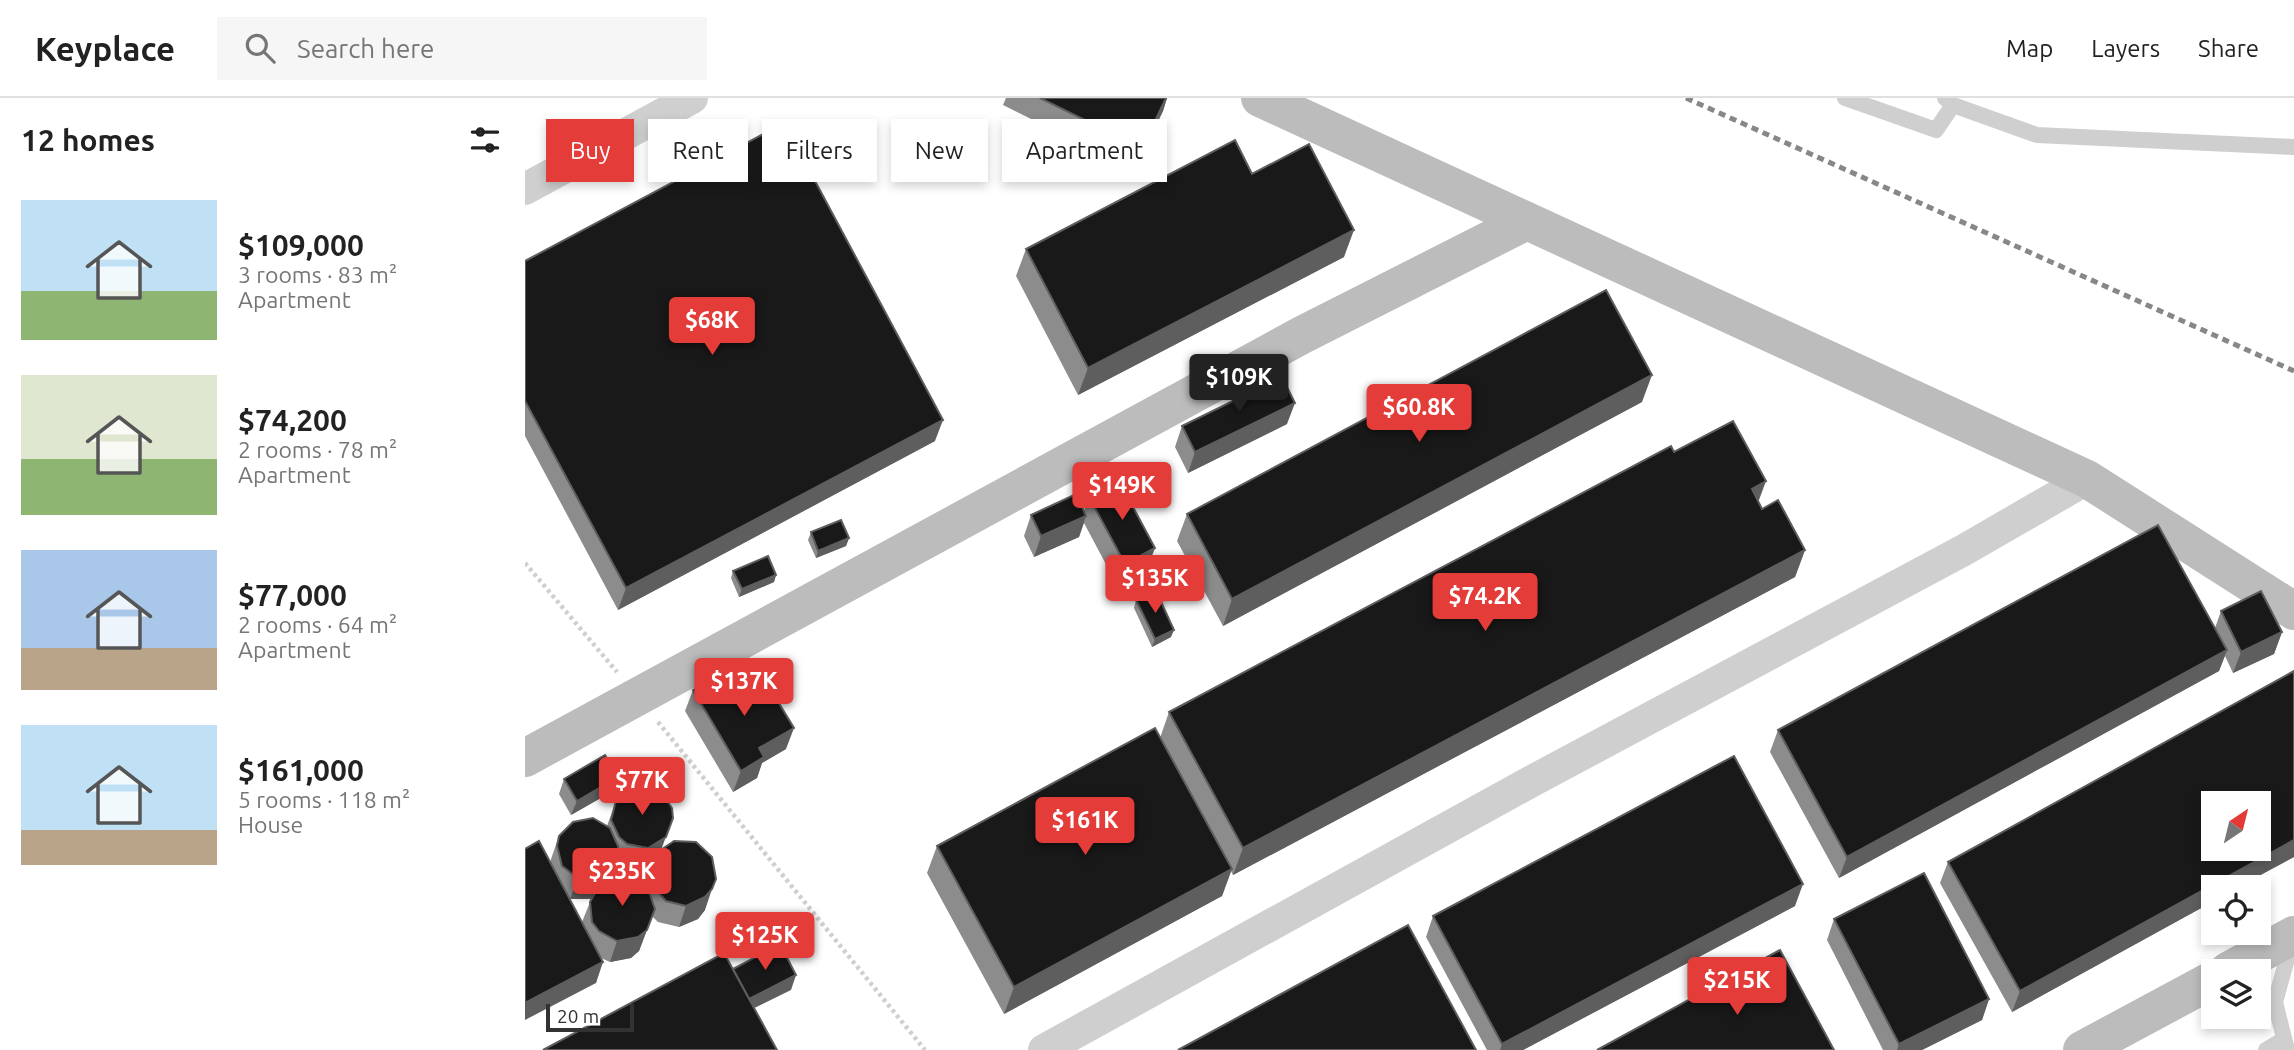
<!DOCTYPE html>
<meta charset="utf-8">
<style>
body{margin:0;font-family:Ubuntu,sans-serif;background:#f6f6f6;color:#222;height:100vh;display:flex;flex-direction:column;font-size:26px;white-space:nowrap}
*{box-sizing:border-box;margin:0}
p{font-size:23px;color:#767676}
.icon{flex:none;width:38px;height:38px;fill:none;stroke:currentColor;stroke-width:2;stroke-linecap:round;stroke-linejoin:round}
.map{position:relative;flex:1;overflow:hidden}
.panel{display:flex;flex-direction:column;background:#fff;width:525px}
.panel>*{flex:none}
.banner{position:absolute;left:21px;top:21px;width:665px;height:63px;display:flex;gap:14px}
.needle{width:46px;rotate:35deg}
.fabs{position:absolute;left:1676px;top:693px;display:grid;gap:14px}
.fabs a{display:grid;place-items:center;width:70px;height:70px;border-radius:0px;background:#fff;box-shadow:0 4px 10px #0003;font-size:35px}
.scale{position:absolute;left:21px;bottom:18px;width:88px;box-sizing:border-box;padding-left:7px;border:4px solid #323232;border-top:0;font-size:19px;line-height:24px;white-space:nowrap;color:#323232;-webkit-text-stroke:5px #fff;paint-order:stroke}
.price{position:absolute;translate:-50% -60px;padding:0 16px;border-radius:7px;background:#e33c39;color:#fff;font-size:23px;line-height:46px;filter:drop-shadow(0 2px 4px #0008)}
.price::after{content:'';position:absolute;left:50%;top:42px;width:21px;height:16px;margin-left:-10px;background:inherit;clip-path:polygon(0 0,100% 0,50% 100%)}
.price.active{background:#222;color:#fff}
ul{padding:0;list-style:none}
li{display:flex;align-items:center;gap:21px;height:175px;padding:0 21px}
li span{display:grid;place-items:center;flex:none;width:196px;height:140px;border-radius:0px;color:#555}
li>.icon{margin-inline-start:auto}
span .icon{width:84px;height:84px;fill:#fffc;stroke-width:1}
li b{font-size:30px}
h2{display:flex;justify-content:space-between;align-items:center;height:84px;padding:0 21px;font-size:30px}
.tag{padding:0 24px;border-radius:0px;background:#fff;box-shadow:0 4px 10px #0003;font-size:24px;line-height:63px}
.tag.active{background:#e33c39;color:#fff}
header{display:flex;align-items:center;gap:42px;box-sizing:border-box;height:98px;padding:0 35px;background:#fff;border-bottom:2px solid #e0e0e0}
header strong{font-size:33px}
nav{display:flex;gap:38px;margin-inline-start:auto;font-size:24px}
.search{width:490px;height:63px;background:#f6f6f6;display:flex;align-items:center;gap:18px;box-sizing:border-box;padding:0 24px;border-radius:0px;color:#767676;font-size:26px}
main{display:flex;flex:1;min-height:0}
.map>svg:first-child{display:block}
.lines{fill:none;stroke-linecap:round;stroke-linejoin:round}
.path{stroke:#cfcfcf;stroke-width:4.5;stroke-dasharray:3.5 3.5;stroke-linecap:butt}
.service{stroke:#cfcfcf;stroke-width:16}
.minor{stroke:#cfcfcf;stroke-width:32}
.secondary{stroke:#bcbcbc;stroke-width:38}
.rail{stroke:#878787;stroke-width:5;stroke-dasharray:7 5;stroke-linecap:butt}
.wall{fill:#8c8c8c;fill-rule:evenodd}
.shaded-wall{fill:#5e5e5e}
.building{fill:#191919;stroke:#5e5e5e;stroke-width:2;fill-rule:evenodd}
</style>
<header>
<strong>Keyplace</strong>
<div class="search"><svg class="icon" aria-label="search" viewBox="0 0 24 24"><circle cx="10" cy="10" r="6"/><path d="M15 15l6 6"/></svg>Search here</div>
<nav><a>Map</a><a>Layers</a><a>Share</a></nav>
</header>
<main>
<section class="panel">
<h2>12 homes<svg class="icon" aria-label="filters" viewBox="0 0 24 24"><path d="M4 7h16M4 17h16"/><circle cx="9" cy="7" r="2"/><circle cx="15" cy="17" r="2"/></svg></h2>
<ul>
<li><span style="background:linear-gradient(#bfe0f5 65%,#8fb573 0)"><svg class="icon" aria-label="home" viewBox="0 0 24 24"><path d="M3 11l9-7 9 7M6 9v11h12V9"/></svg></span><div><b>$109,000</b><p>3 rooms · 83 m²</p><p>Apartment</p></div></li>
<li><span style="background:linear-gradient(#dfe7d0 60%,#8fb573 0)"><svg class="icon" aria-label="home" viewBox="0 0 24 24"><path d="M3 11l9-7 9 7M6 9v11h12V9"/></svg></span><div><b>$74,200</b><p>2 rooms · 78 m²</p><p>Apartment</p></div></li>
<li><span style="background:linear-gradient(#a9c7e8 70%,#b9a48a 0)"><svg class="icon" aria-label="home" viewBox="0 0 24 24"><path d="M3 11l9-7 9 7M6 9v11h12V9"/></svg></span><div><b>$77,000</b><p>2 rooms · 64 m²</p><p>Apartment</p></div></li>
<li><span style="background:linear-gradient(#bfe0f5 75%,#b9a48a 0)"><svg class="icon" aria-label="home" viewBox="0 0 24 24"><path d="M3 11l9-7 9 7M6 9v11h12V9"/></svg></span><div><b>$161,000</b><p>5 rooms · 118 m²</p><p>House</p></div></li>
</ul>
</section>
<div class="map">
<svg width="1769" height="952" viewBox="0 0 1769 952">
<rect width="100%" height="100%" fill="#fff"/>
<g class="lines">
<g class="path">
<path d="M0,465l92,109"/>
<path d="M133,624l267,328"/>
</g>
<g class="service">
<path d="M1320,0l91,32 17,-25"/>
<path d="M1420,0l8,7 84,30 257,12"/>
<path d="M1741,952l17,-10"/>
<path d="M1762,952l-12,-48 17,-61"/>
</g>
<g class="minor">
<path d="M0,91l167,-91"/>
<path d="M519,952l488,-269 432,-231 123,-71"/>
</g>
<g class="secondary">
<path d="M735,0l827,381 207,132"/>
<path d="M0,660l777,-423 223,-113"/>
<path d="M1703,873l66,-36"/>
<path d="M1557,952l132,-71"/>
</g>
<path class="rail" d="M1161,0l608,273"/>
</g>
<g class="wall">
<path d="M481,0h161l-4,13 -29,59 -131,-65z"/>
<path d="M727,76l92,83 -266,138 -62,-119 10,-27z"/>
<path d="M0,163l410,180 -317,169 -93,-174z"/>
<path d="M1117,304l-419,224 -46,-85 10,-27z"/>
<path d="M762,326l-99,49 -13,-26 7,-21z"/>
<path d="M1149,354l85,50 3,7 43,41 -10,27 -562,298 -2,-4 -9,25 -218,118 -77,-141 10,-27 223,-108 9,-26z"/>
<path d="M564,399l58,72 -30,16 -33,-62 -5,14 -45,20 -10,-21 7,-21 53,-4z"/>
<path d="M286,434l38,6 -3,8 -30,12 -8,-18z"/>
<path d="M208,473l43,4 -2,7 -35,15 -8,-19z"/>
<path d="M611,502l35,37 -19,10 -18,-39z"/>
<path d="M1696,513l61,21 -8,22 -41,19 -8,-17 -6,15 -380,207 -69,-126 8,-22 437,-102z"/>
<path d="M1769,573v186l-56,30h-24v14l-202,111 -72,-129 8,-21z"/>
<path d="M168,592l39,5 54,54 -24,14 -5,15 -24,14 -48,-81z"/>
<path d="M39,681l49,12 -42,24 -12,-21z"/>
<path d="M91,703l45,48 44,61 -7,9 -19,8 -21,-5 -6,-6 -13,35 -8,7 -21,4 -9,-4 -5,25 -46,-121 9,-26 48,-10zM91,764l4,3 20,4 12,-7 -8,24 -35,-6zM67,800l-2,4 -8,20 -12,-23h21z"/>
<path d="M1270,808l-272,144h-36l-61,-113 7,-21z"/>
<path d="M1309,821l155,80 -7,21 -60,30h-39l-56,-110z"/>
</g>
<g class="shaded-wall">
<path d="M641,0h1l-4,13 -29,59 8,-22z"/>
<path d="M829,132l-10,27 -266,138 10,-27z"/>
<path d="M1127,277l-10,27 -419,224 9,-27z"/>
<path d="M770,305l-8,21 -99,49 7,-21z"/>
<path d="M418,322l-8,21 -317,169 8,-22z"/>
<path d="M1241,383l-10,27 -4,-19z"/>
<path d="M561,418l-7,21 -45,20 7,-21z"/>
<path d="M324,440l-3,8 -30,12 2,-7z"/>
<path d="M630,450l-8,21 -30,16 8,-21z"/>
<path d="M1280,452l-10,27 -562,298 10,-27z"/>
<path d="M251,477l-2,7 -35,15 3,-8z"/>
<path d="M649,532l-3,7 -19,10 3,-8z"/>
<path d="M1757,534l-8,22 -41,19 8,-21z"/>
<path d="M1702,552l-8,21 -380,207 8,-21z"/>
<path d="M269,630l-8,21 -24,14 -5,15 -24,14 8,-21 18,-23z"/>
<path d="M93,679l-5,14 -42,24 6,-14z"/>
<path d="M148,720l-15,40 -3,-4 -3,8 -12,7 8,-21z"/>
<path d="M1769,742v17l-56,30h-24v14l-202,111 8,-21z"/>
<path d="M93,758l-12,30 -15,13h-21l8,-21z"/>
<path d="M707,771l-10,27 -218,118 10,-27z"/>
<path d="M1278,786l-8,22 -272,144h-23l2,-6z"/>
<path d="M187,791l-7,21 -7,9 -19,8 7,-21z"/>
<path d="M130,811l-16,42 -8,7 -21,4 7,-21z"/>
<path d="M78,864l-7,21 -71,37v-17z"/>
<path d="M271,877l-5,15 -55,27 5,-14z"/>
<path d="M1464,901l-7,21 -60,30h-25l2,-6z"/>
</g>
<g class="building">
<path d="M515,0h126l-24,50z"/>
<path d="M259,25l159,297 -317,168 -101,-187v-140z"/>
<path d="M710,42l17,34 57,-30 45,86 -266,138 -62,-119z"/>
<path d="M1081,192l46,85 -420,224 -45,-85z"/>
<path d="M757,279l13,26 -100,49 -13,-26z"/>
<path d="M1208,323l33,60 -14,8 10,20 16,-9 27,50 -562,298 -74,-136 502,-266 3,6z"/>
<path d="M594,383l36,67 -30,16 -36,-67z"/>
<path d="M551,396l10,22 -45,20 -10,-21z"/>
<path d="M316,422l8,18 -31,13 -7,-19z"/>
<path d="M1633,427l69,125 -380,207 -69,-127z"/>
<path d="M243,458l8,19 -34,14 -9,-18z"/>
<path d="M631,493l18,39 -19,9 -19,-39z"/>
<path d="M1736,493l21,41 -41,20 -20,-41z"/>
<path d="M1769,573v169l-274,151 -72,-129zM1689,705h45v46h-45z"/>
<path d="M194,577l13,20 31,-18 31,51 -35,20 5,9 -23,14 -48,-81z"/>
<path d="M630,630l77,141 -218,118 -77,-141z"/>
<path d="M80,657l13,22 -41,24 -13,-22z"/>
<path d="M1209,658l69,128 -301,160 -69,-128z"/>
<path d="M115,688l20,5 12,17 1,10 -7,19 -18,11 -21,-4 -8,-7 -8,-17 5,-19 15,-13z"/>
<path d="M68,720l17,10 8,18v10l-4,9 -16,13h-20l-16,-12 -5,-20 2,-10 14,-14z"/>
<path d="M14,743l64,121 -78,41v-154z"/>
<path d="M149,743l22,1 16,15 4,22 -4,10 -7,8 -19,9 -20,-5 -14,-16 -3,-10 6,-21z"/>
<path d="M1399,775l65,126 -90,45 -65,-125z"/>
<path d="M94,777l11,2 18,12 7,20 -8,21 -9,7 -21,4 -18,-10 -7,-9 -2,-20 10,-18z"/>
<path d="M883,827l68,125h-298z"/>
<path d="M255,846l16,31 -47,24 -16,-30z"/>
<path d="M1255,852l54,100h-237z"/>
<path d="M199,855l53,97h-234z"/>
</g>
</svg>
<div class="fabs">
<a><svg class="needle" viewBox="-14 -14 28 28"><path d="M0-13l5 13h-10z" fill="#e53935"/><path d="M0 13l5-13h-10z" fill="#767676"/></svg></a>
<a><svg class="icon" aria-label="locate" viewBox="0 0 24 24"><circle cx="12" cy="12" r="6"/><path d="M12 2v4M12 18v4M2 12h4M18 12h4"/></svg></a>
<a><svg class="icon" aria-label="layers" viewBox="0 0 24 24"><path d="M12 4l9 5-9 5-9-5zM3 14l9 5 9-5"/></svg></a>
</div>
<div class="scale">20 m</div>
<b class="price" style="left:187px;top:259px">$68K</b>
<b class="price active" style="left:714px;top:316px">$109K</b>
<b class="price" style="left:894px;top:346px">$60.8K</b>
<b class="price" style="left:597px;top:424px">$149K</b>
<b class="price" style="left:630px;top:517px">$135K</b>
<b class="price" style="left:960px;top:535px">$74.2K</b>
<b class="price" style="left:219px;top:620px">$137K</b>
<b class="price" style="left:117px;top:719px">$77K</b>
<b class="price" style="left:560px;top:759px">$161K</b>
<b class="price" style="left:97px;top:810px">$235K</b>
<b class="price" style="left:240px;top:874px">$125K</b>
<b class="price" style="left:1212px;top:919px">$215K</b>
<div class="banner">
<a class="tag active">Buy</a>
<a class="tag">Rent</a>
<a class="tag">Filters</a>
<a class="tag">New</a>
<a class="tag">Apartment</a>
</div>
</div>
</main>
